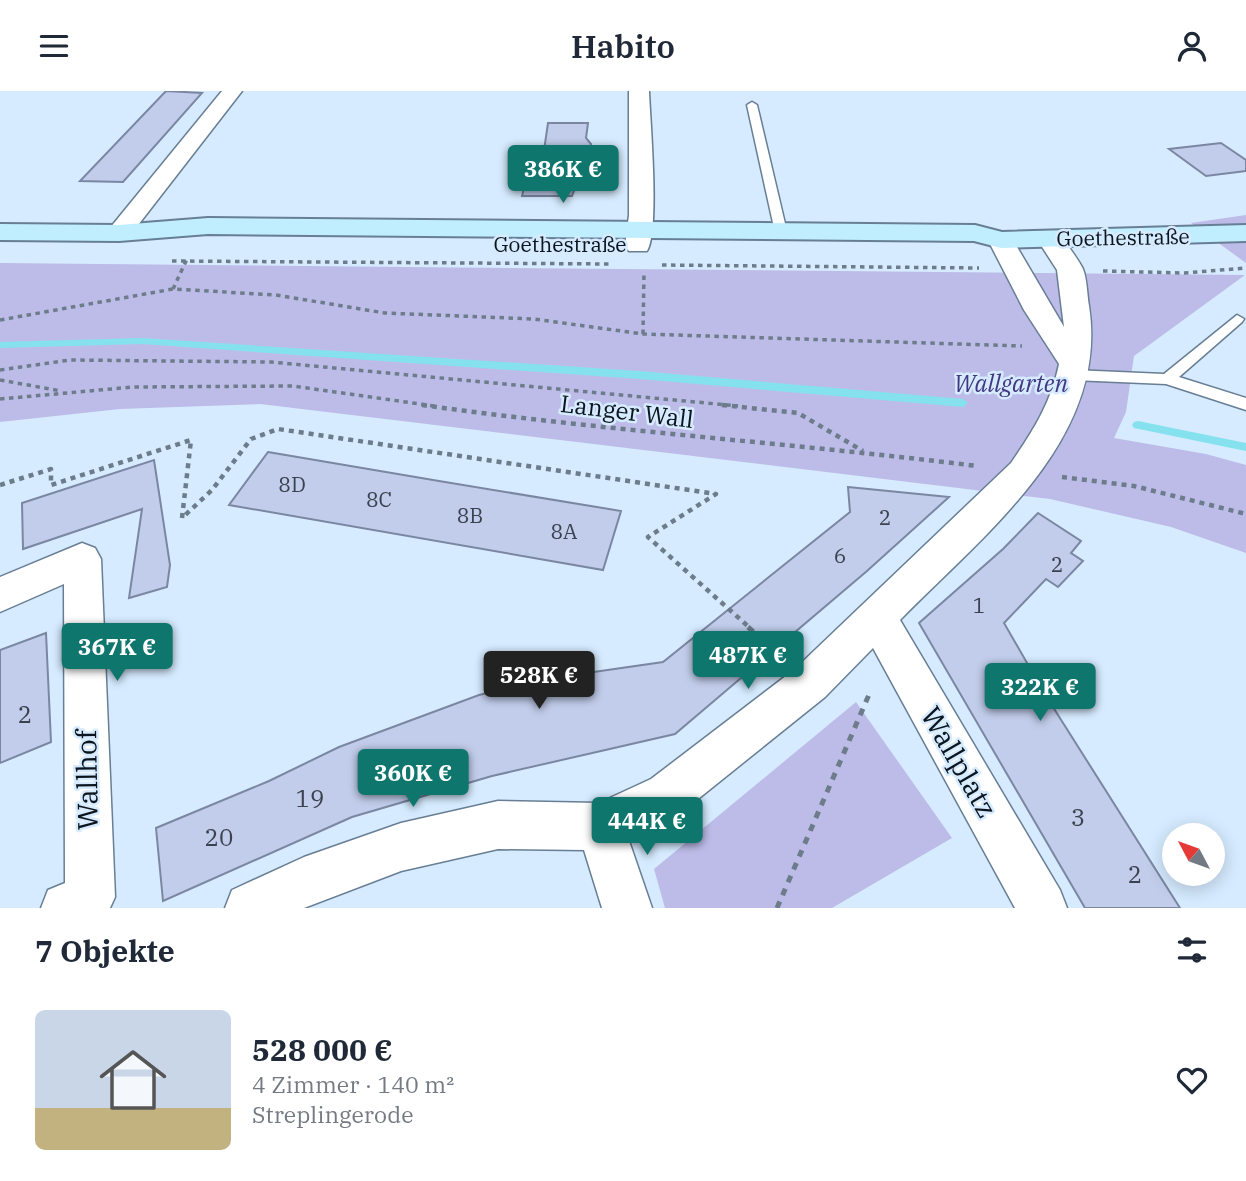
<!DOCTYPE html>
<html lang="de">
<meta charset="utf-8">
<style>
body{margin:0;font-family:"IBM Plex Serif",serif;background:#f2f2f3;color:#1f2937;height:100vh;display:flex;flex-direction:column;font-size:26px;white-space:nowrap}
*{box-sizing:border-box;margin:0}
p{font-size:23px;color:#747a83}
.icon{flex:none;width:38px;height:38px;fill:none;stroke:currentColor;stroke-width:2;stroke-linecap:round;stroke-linejoin:round}
.map{position:relative;height:817px;overflow:hidden}
.drawer{display:flex;flex-direction:column;background:#fff;flex:1}
.drawer>*{flex:none}
.needle{width:46px;rotate:311deg}
.tools{position:absolute;left:1162px;top:732px;display:grid;gap:14px}
.tools a{display:grid;place-items:center;width:63px;height:63px;border-radius:50%;background:#fff;box-shadow:0 4px 18px #0003;font-size:35px}
.price{position:absolute;translate:-50% -60px;padding:0 16px;border-radius:7px;background:#0f766e;color:#fff;font-size:23px;line-height:46px;filter:drop-shadow(0 2px 4px #0008)}
.price::after{content:'';position:absolute;left:50%;top:42px;width:21px;height:16px;margin-left:-10px;background:inherit;clip-path:polygon(0 0,100% 0,50% 100%)}
.price.selected{background:#222;color:#fff}
ul{padding:0;list-style:none}
li{display:flex;align-items:center;gap:21px;height:175px;padding:0 35px}
li+li{border-top:2px solid #e0e1e3}
li span{display:grid;place-items:center;flex:none;width:196px;height:140px;border-radius:10px;color:#555}
li>.icon{margin-inline-start:auto}
span .icon{width:84px;height:84px;fill:#fffc;stroke-width:1}
li b{font-size:30px}
h2{display:flex;justify-content:space-between;align-items:center;height:84px;padding:0 35px;font-size:30px}
header{display:flex;justify-content:space-between;align-items:center;height:91px;padding:0 35px;background:#fff;font-size:32px;font-weight:600}
.map>svg:first-child{display:block}
.green{fill:#bdbce9}
.lines{fill:none;stroke-linecap:round;stroke-linejoin:round}
.stream{fill:#85e1ee;fill-rule:evenodd}
.building{fill:#c1cdeb;stroke:#7b87a2;stroke-width:2}
.service-casing{stroke:#677e94;stroke-width:3}
.minor-casing{stroke:#677e94;stroke-width:3}
.secondary-casing{stroke:#677e94;stroke-width:4}
.path-far2{stroke:#6d7c8a;stroke-width:3.5;stroke-dasharray:4.5 4.5;stroke-linecap:butt}
.path-far1{stroke:#6d7c8a;stroke-width:4.5;stroke-dasharray:5 5;stroke-linecap:butt}
.path{stroke:#6d7c8a;stroke-width:5;stroke-dasharray:7 7;stroke-linecap:butt}
.service{fill:#fff;fill-rule:evenodd}
.minor{fill:#fff;fill-rule:evenodd}
.secondary{fill:#c0eefe;fill-rule:evenodd}
.labels{text-anchor:middle;stroke-width:5;stroke-linejoin:round;paint-order:stroke}
.far-street-label{font-size:21px;fill:#0c151d;stroke:#d6ebff}
.number-label{font-size:21px;fill:#394350}
.park-label{font-size:24px;font-style:italic;fill:#423781;stroke:#d6ebff}
.street-label{font-size:24px;fill:#0c151d;stroke:#d6ebff}
.near-number-label{font-size:24px;fill:#394350}
.near-street-label{font-size:28px;fill:#0c151d;stroke:#d6ebff}
</style>
<header><svg class="icon" aria-label="menu" viewBox="0 0 24 24"><path d="M4 6h16M4 12h16M4 18h16"/></svg>Habito<svg class="icon" aria-label="person" viewBox="0 0 24 24"><circle cx="12" cy="8" r="4"/><path d="M4 21q1-7 8-7t8 7"/></svg></header>
<div class="map">
<svg width="1246" height="817" viewBox="0 0 1246 817">
<rect width="100%" height="100%" fill="#d6ebff"/>
<g class="green">
<path d="M1246,124v48l-55,-40z"/>
<path d="M0,172l1245,12 -111,81 -8,56 -12,26 92,16 40,11v88l-75,-26 -121,-28 -790,-95 -140,5 -120,13z"/>
<path d="M856,611l96,136 -120,70h-167l-11,-39z"/>
</g>
<g class="lines">
<g class="stream">
<path d="M142,247l497,33 324,28 5,4 -5,4 -324,-28 -497,-35 -142,4v-6z"/>
<path d="M1138,330l108,22v8l-112,-23 -2,-3 2,-3z"/>
</g>
</g>
<g class="building">
<path d="M166,0l36,2 -79,89 -43,-1z"/>
<path d="M548,32h40l-2,15 5,6 -19,52h-50l8,-32h12z"/>
<path d="M1221,52l25,17v11l-40,5 -37,-27z"/>
<path d="M268,361l171,29 182,30 -18,59 -374,-65z"/>
<path d="M154,369l16,105 -3,22 -38,11 13,-89 -119,40 -1,-46z"/>
<path d="M848,396l101,10 -82,74 -192,163 -183,42 -140,41 -189,84 -7,-73 113,-47 70,-34 140,-52 73,-17 111,-16 187,-150z"/>
<path d="M1038,422l43,28 -10,12 12,8 -25,26 -12,-8 -42,44 42,73 134,212h-95l-166,-285 84,-74z"/>
<path d="M46,542l5,109 -51,21v-113z"/>
</g>
<g class="lines">
<g class="service-casing">
<g id="service">
<path d="M752,11l5,3 30,127 -6,4 -6,-4 -28,-127z"/>
<path d="M1237,224l7,4 -2,3 -63,55 67,21v12l-80,-26 -93,-4 -8,-5 8,-5 91,4z"/>
</g>
</g>
<g class="minor-casing">
<g id="minor">
<path d="M222,0h20l-114,147h-18l-4,-5 4,-5z"/>
<path d="M629,0h20c1,29 11,141 -2,160h-18l-4,-5 4,-31z"/>
<path d="M1050,140l9,3c8,11 18,23 24,35 4,10 4,25 6,37 21,133 -106,229 -189,314l160,270 7,18h-52l-142,-260 -48,49 -142,114 -55,27 24,70h-50l-18,-58 -86,-1 -97,22 -97,37h-79l7,-18 72,-33 97,-34 97,-22 101,2 52,-24 144,-110 216,-206c22,-32 40,-60 48,-99l-35,-54 -36,-70 4,-5h18l54,92 -7,-57 -20,-31 4,-5z"/>
<path d="M82,452l13,5 6,11 14,338 -5,11h-69l7,-18 17,-7 -1,-299 -64,28v-35z"/>
</g>
</g>
<g class="secondary-casing">
<path id="secondary" d="M208,127l767,7 27,7 244,-7v16l-245,7 -27,-7 -766,-7 -89,7 -119,-1v-16l119,1z"/>
</g>
<g class="path-far2">
<path d="M172,170l440,3"/>
<path d="M662,174l317,3"/>
<path d="M1103,180l81,2 62,-5"/>
<path d="M173,198l14,-30"/>
<path d="M0,229l173,-31 103,6 109,18 149,6 109,15 379,12"/>
<path d="M643,243l1,-62"/>
<path d="M0,279l70,-10 201,2 467,44"/>
<path d="M0,289l61,11"/>
<path d="M0,308l133,-12 160,-1 141,20"/>
</g>
<g class="path-far1">
<path d="M422,314c184,26 370,38 555,61"/>
<path d="M722,314l76,8 65,38"/>
<path d="M1062,386l72,9 112,28"/>
<path d="M0,394l51,-16v16l140,-45 -9,78 30,-28 39,-51 27,-10 438,65 -68,43 102,91"/>
</g>
<g class="path">
<path d="M748,536l33,29"/>
<path d="M777,817l94,-218"/>
</g>
<use href="#service" class="service"/>
<use href="#minor" class="minor"/>
<use href="#secondary" class="secondary"/>
</g>
<g class="labels">
<g class="far-street-label">
<text transform="translate(1123 147) rotate(-1)" y="7">Goethestraße</text>
<text x="560" y="161">Goethestraße</text>
</g>
<g class="number-label">
<text x="292" y="401">8D</text>
<text x="379" y="416">8C</text>
<text x="470" y="432">8B</text>
<text x="885" y="434">2</text>
<text x="564" y="448">8A</text>
<text x="840" y="472">6</text>
<text x="1057" y="481">2</text>
<text x="979" y="522">1</text>
</g>
<g class="park-label">
<text x="1011" y="301">Wallgarten</text>
</g>
<g class="street-label">
<text transform="translate(627 321) rotate(7)" y="8">Langer Wall</text>
</g>
<g class="near-number-label">
<text x="25" y="632">2</text>
<text x="310" y="716">19</text>
<text x="1078" y="735">3</text>
<text x="219" y="755">20</text>
<text x="1135" y="792">2</text>
</g>
<g class="near-street-label">
<text transform="translate(959 671) rotate(60)" y="10">Wallplatz</text>
<text transform="translate(87 689) rotate(-91)" y="10">Wallhof</text>
</g>
</g>
</svg>
<div class="tools">
<a><svg class="needle" viewBox="-14 -14 28 28"><path d="M0-13l5 13h-10z" fill="#e53935"/><path d="M0 13l5-13h-10z" fill="#747a83"/></svg></a>
</div>
<b class="price" style="left:563px;top:114px">386K €</b>
<b class="price" style="left:117px;top:592px">367K €</b>
<b class="price" style="left:748px;top:600px">487K €</b>
<b class="price selected" style="left:539px;top:620px">528K €</b>
<b class="price" style="left:1040px;top:632px">322K €</b>
<b class="price" style="left:413px;top:718px">360K €</b>
<b class="price" style="left:647px;top:766px">444K €</b>
</div>
<section class="drawer">
<h2>7 Objekte<svg class="icon" aria-label="filters" viewBox="0 0 24 24"><path d="M4 7h16M4 17h16"/><circle cx="9" cy="7" r="2"/><circle cx="15" cy="17" r="2"/></svg></h2>
<ul>
<li><span style="background:linear-gradient(#c9d6e8 70%,#c2b280 0)"><svg class="icon" aria-label="home" viewBox="0 0 24 24"><path d="M3 11l9-7 9 7M6 9v11h12V9"/></svg></span><div><b>528 000 €</b><p>4 Zimmer · 140 m²</p><p>Streplingerode</p></div><svg class="icon" aria-label="heart" viewBox="0 0 24 24"><path d="M12 20l-8-8c-3-5 5-10 8-4 3-6 11-1 8 4z"/></svg></li>
</ul>
</section>
